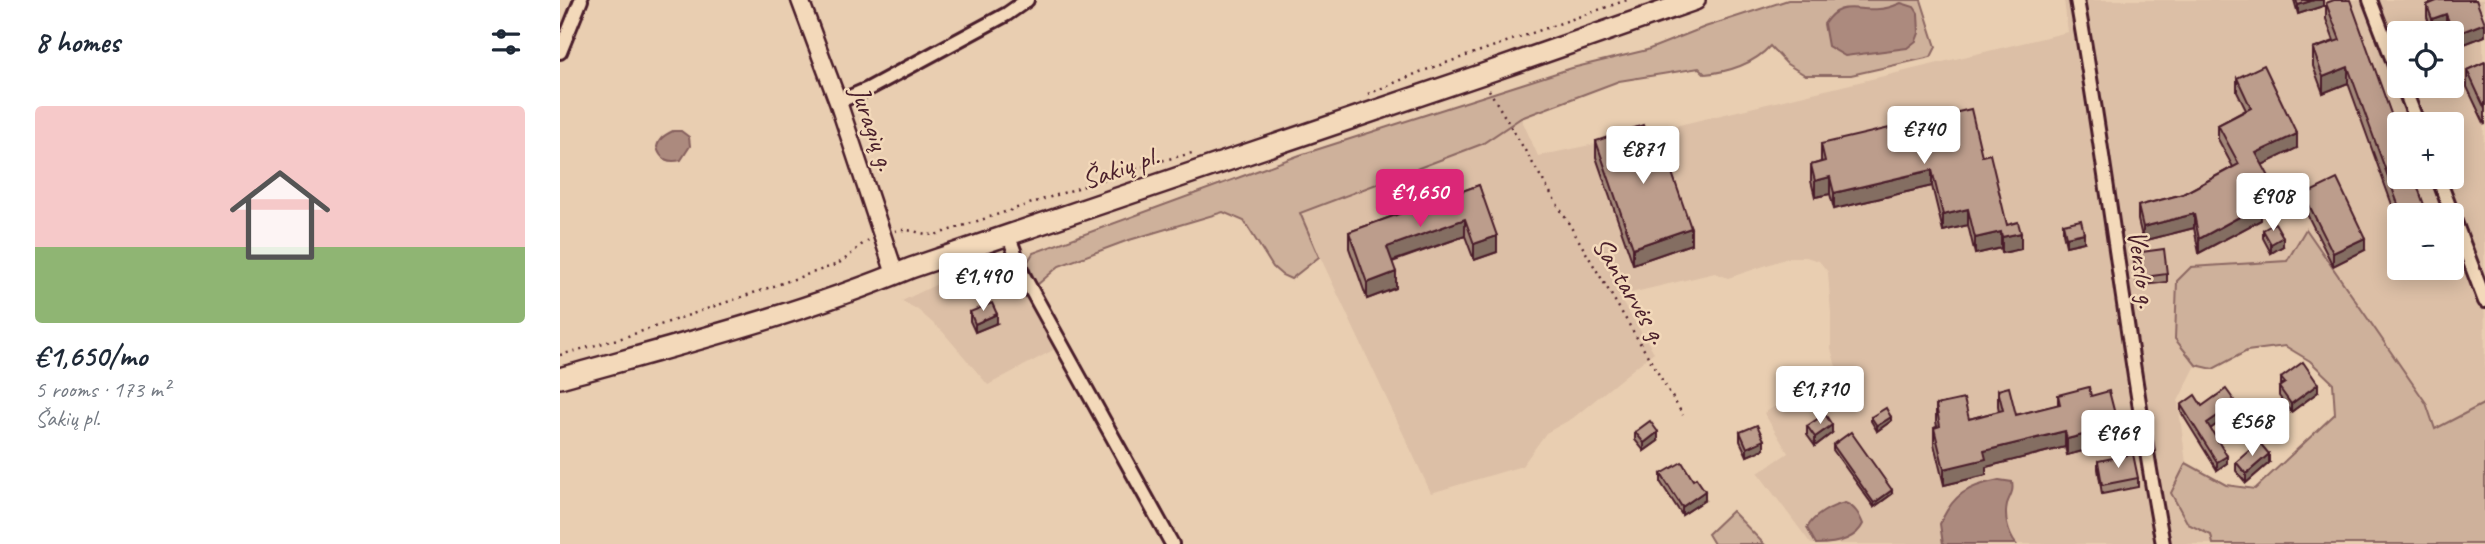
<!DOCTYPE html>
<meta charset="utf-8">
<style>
body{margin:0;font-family:Caveat,sans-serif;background:#f6f6f7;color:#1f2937;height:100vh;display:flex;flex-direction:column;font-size:26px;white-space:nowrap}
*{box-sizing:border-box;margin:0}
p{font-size:23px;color:#747a83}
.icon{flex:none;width:38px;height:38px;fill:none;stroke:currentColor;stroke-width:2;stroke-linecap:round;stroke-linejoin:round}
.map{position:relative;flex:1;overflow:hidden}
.sheet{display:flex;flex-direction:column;background:#fff;width:560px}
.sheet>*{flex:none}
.tools{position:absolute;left:1827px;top:21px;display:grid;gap:14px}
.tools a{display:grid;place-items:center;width:77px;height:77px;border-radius:7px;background:#fff;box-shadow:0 4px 18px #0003;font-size:35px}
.price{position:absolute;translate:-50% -60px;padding:0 16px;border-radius:7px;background:#fff;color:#222;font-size:23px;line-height:46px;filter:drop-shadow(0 2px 4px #0008)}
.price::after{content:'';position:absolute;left:50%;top:42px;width:21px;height:16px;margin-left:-10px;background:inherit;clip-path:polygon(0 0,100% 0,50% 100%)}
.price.active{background:#db2777;color:#fff}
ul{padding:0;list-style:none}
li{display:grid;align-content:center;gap:14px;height:371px;padding:0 35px}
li+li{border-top:2px solid #e0e1e3}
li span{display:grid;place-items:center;height:217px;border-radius:7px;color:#555}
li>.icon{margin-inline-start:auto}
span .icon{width:126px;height:126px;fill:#fffc;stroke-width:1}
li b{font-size:30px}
h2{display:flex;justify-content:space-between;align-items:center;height:84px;padding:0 35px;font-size:30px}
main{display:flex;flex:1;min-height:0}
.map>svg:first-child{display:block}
.built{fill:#dcbfa6;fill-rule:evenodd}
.green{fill:#ceb19b;stroke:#8c6863;stroke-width:2}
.water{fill:#ac8a7e;stroke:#855f5d;stroke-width:2}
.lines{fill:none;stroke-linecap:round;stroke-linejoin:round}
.street-casing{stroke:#4a1f2b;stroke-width:18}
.secondary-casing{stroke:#4a1f2b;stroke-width:21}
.primary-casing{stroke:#4a1f2b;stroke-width:24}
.path{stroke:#4a1f2b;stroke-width:2.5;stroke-dasharray:2 5;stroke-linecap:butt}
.street{stroke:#f3d9ba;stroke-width:12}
.secondary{stroke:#f3d9ba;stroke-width:16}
.primary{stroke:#f3d9ba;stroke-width:19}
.wall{fill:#a28778;stroke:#4a1f2b;stroke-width:2}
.shaded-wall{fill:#846e62;stroke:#4a1f2b;stroke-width:2}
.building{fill:#bc9d8c;stroke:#4a1f2b;stroke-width:2}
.labels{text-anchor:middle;stroke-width:5;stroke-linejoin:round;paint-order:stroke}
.street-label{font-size:28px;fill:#4a1f2b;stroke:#f3d9ba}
</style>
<main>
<section class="sheet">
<h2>8 homes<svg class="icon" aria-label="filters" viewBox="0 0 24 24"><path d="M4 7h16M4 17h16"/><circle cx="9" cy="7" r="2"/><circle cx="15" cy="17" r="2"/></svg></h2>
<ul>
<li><span style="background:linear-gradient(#f6c9c9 65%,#8fb573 0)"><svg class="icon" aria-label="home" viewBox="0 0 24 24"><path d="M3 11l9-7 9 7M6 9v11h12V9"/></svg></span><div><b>€1,650/mo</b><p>5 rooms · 173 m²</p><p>Šakių pl.</p></div></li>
</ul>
</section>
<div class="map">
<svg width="1925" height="544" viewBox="0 0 1925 544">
<rect width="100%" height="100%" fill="#e9ceb1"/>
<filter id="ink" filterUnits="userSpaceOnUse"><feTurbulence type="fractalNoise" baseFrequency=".0143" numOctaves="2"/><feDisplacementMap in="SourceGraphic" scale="14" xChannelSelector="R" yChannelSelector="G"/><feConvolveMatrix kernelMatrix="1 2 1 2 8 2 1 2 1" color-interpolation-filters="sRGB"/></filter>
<g filter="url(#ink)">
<g class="built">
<path d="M1504,0h419l2,403 -50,27 -9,-27 -120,-174 -19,32 -96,6 -13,14 -3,58 21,26 -18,36 8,62 -15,30 17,31 23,11 2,9h-402l-53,-71 30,-20 -24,-40 73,-43 -6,-21v-35l-3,-42 -9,-11 -13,-4h-15l-63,21 -13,-5 -97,23 36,56 -81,66 -27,15 -24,33 -91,27 -131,-279 182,-70 39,-26 17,38 95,-20 435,-104zM1839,33h53v53h-53zM1839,124h53v53h-53zM1839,215h53v53h-53z"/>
<path d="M446,251l51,97 -69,37 -45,-53 -25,-22 -16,-9z"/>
</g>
<g class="green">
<path d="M1228,0h133l15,47 -5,10 -80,18h-46l-18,-11 -17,-18c-16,18 -42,26 -65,28l-6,-6 -80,13 -98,37 -39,26 -182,69 19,44 -28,22 -9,-4 -9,-8 -29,-46 -21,-9 -97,29 -67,25 -22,19 -10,-22 6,-10 267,-98 272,-87 75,-18 58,-23z"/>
<path d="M1746,229l120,174 9,26 50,-26v141h-272l-2,-9 -23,-11 -17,-31 15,-30 40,22 29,4 80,-75 -2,-31 -23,-22 -25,-15 -38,5 -34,18 -17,-4 -21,-26 2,-58 14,-14 96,-6z"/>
<path d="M1172,511l32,33h-50l-6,-10z"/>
</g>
<g class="water">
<path d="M1341,3l13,4 4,6 1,20 -3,8 -9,7 -62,8 -17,-10 -4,-22c15,-24 30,-13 55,-15 7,0 15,-3 22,-6z"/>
<path d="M113,131h8l8,6 1,9 -9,14c-12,3 -21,0 -24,-13 2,-9 8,-12 16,-16z"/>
<path d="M1439,480l13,2c2,10 -2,13 -5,22 -3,13 1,30 9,40h-73l-3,-20c13,-30 28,-38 59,-44z"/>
<path d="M1285,503c10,4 14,11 18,21 -8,17 -31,20 -47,20l-9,-16c7,-13 24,-22 38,-25z"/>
</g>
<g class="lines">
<g class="street-casing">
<g id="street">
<path d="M1517,0c32,181 52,363 86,544"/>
<path d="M1810,0l29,76"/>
<path d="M0,52l21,-52"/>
<path d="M1843,86l15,38"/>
<path d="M278,102l30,-13 139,-75 20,-14"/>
<path d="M1878,177l47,124"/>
<path d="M448,234l15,41 149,269"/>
</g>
</g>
<g class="secondary-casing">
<path id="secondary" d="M240,0l38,102 57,172"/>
</g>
<g class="primary-casing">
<path id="primary" d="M0,378c118,-33 238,-63 351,-110l572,-194 212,-74"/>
</g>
<g class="path">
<path d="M929,90l194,325"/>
<path d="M808,94l52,-22 207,-72"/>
<path d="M335,231c13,-4 27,4 40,4l222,-73 39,-10"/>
<path d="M0,355l65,-18 210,-72c14,-6 22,-19 34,-25"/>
</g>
<use href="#street" class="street"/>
<use href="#secondary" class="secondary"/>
<use href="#primary" class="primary"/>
</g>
<g class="wall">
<path d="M1734,0h29v6l-25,8z"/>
<path d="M1876,0h40l9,36 -31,12 -2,-6v-9h-4l-2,-7 -14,6 -5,-15v-12l9,-4z"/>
<path d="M1766,3l101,212h-28v9l-51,-141 -25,10 -10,-27v-17l21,-8 -8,-22z"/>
<path d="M1925,62v63l-18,-38v-17z"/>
<path d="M1677,78l60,70 -35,17 10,31 -12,7 1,17 -62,33 -5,-25 -51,13 -5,-21v-14l45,-12 50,-27 -15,-28v-14l28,-15 -9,-18z"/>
<path d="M1088,139l43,105 -58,20 -37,-107v-16z"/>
<path d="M1261,144l161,12 25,69 14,24 -19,4 -1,-5 -26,6 -7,-29 -25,6 -11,-45 -98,23 -4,-15 -15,3 -4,-16v-16l10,-3z"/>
<path d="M919,185l18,67 -23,8 -9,-24 -73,26 4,26 -29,11 -18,-51v-16z"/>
<path d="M1744,195l61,55 -32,16 -29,-58z"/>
<path d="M1503,224l21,18 -18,4 -3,-13z"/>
<path d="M1703,230l20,16 -12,7 -8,-15z"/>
<path d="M1574,253l33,21v8l-30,4 -3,-24z"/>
<path d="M410,312l27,11 -22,9 -5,-11z"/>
<path d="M1721,378l37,14 -27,20 -12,-16v-9l2,-2z"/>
<path d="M1438,390l18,25 42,-10v-10l33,1 27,46 -51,13 -2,-8 -79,20v8l-42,10 -10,-41v-16l3,-1 -1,-6v-16l33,14 30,-8 -1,-5z"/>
<path d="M1621,405l21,1 34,5 -26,18 17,34 -10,7 -36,-58z"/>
<path d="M1311,417l20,4 -14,10 -6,-10z"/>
<path d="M1247,426l25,7 -17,13 -8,-11z"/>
<path d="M1075,432l23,9 -14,10 -9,-11z"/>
<path d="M1180,432l24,17 -17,7 -7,-15z"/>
<path d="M1273,445l59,49 -18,13 -41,-57z"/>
<path d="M1538,461l40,17v9l-36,7 -4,-25z"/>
<path d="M1676,462l33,1 -23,20 -10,-12z"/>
<path d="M1101,474l44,26 -23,15 -21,-32z"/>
</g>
<g class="shaded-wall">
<path d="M1754,0h9v6l-25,8v-9z"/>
<path d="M1886,14v12l-14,6v-13z"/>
<path d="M1925,23v13l-31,12v-13z"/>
<path d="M1788,67v16l-25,10v-16z"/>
<path d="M1737,134v14l-41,20v-15z"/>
<path d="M1372,170v16l-98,23v-16z"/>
<path d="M1270,177v17l-15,3v-16z"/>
<path d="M1712,182v14l-18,10v-14z"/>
<path d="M1701,205v15l-62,33v-14z"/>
<path d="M1408,209v16l-25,6v-16z"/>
<path d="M1634,214v14l-51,13v-14z"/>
<path d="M905,219v17l-78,27v-16z"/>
<path d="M1131,228v16l-58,20v-16z"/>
<path d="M1441,232v16l-26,6v-16z"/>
<path d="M1461,233v16l-19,4v-16z"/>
<path d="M1524,233v9l-18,4v-9z"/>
<path d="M937,236v16l-23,8v-16z"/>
<path d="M1723,237v9l-12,7v-9z"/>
<path d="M1805,238v12l-32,16v-13z"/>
<path d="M836,272v16l-29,11v-16z"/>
<path d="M437,314v9l-22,9v-8z"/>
<path d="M1758,384v8l-27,20v-8z"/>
<path d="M1676,403v8l-29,20v-8z"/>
<path d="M1331,417v4l-14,10v-5z"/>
<path d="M1272,425v8l-17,13v-9z"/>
<path d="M1558,426v16l-51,13v-16z"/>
<path d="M1505,431v16l-79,20v8l-42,10v-16l40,-18z"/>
<path d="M1098,432v9l-14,10v-8z"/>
<path d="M1204,440v9l-17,7v-8z"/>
<path d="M1709,454v9l-23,20v-9z"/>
<path d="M1667,456v7l-10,7v-8z"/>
<path d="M1332,490v4l-18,13v-4z"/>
<path d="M1145,491v9l-23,15v-8z"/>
</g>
<g class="building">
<path d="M1736,0h18l-16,5z"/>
<path d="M1774,0h16l49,136v41h15l13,36 -8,2h-17l-54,-148 -25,10 -10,-28 27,-9 -14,-37z"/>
<path d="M1879,0h37l9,23 -31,12 -8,-21 -14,5 -5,-14z"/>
<path d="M1925,62v47l-18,-39z"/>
<path d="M1704,65l33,69 -41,19 16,29 -18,10 7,13 -62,34 -5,-25 -51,13 -5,-21 45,-12 56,-30 -21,-39 33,-17 -14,-30z"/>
<path d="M1411,109l11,47 8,-2 17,71 11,-3 3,11 -19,4 -1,-5 -26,6 -7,-29 -25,6 -11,-45 -98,23 -4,-16 -15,4 -4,-16 14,-4 -4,-17z"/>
<path d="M1083,125l5,14 11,-4 32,93 -58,20 -37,-107z"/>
<path d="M1777,179l28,59 -32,15 -29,-58z"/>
<path d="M919,185l18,51 -23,8 -9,-25 -78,28 9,25 -29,11 -18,-51z"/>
<path d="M1521,220l3,13 -18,4 -3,-13z"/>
<path d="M1715,223l8,14 -12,7 -8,-14z"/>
<path d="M1604,249l3,25 -30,4 -3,-25z"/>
<path d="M432,303l5,11 -22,10 -5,-12z"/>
<path d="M1743,362l15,22 -27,20 -12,-17 6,-4 -4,-5z"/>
<path d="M1449,387l7,28 44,-11 -2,-9 31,-8 2,9 18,-5 9,35 -51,13 -2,-8 -81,20 2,8 -42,10 -10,-41 6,-2 -4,-21 28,-6 5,20 34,-9 -5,-20z"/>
<path d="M1666,389l10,14 -29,20 20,33 -10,6 -36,-57 14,-10 7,11z"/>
<path d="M1326,408l5,9 -14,9 -6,-9z"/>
<path d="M1265,414l7,11 -17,12 -8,-11z"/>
<path d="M1090,421l8,11 -14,11 -9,-11z"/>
<path d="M1197,425l7,15 -17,8 -7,-16z"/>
<path d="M1291,432l41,58 -18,13 -41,-58z"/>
<path d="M1699,442l10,12 -23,20 -10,-12z"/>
<path d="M1573,454l5,24 -36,7 -4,-24z"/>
<path d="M1122,462l11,18 3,-2 9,13 -23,16 -21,-33z"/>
</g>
</g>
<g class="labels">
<g class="street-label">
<text transform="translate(314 128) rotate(71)" y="10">Juragių g.</text>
<text transform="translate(560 167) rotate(-19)" y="10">Šakių pl.</text>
<text transform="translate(1583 269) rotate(82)" y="10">Verslo g.</text>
<text transform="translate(1071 290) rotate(59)" y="10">Santarvės g.</text>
</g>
</g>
</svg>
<div class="tools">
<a><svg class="icon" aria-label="locate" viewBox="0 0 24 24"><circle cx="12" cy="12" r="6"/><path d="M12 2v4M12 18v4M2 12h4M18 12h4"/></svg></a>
<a>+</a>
<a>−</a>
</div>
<b class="price" style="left:1364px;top:166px">€740</b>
<b class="price" style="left:1083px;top:186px">€871</b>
<b class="price active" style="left:860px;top:229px">€1,650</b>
<b class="price" style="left:1713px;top:233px">€908</b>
<b class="price" style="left:423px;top:313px">€1,490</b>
<b class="price" style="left:1260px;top:426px">€1,710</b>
<b class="price" style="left:1692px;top:458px">€568</b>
<b class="price" style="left:1558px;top:470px">€969</b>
</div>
</main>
